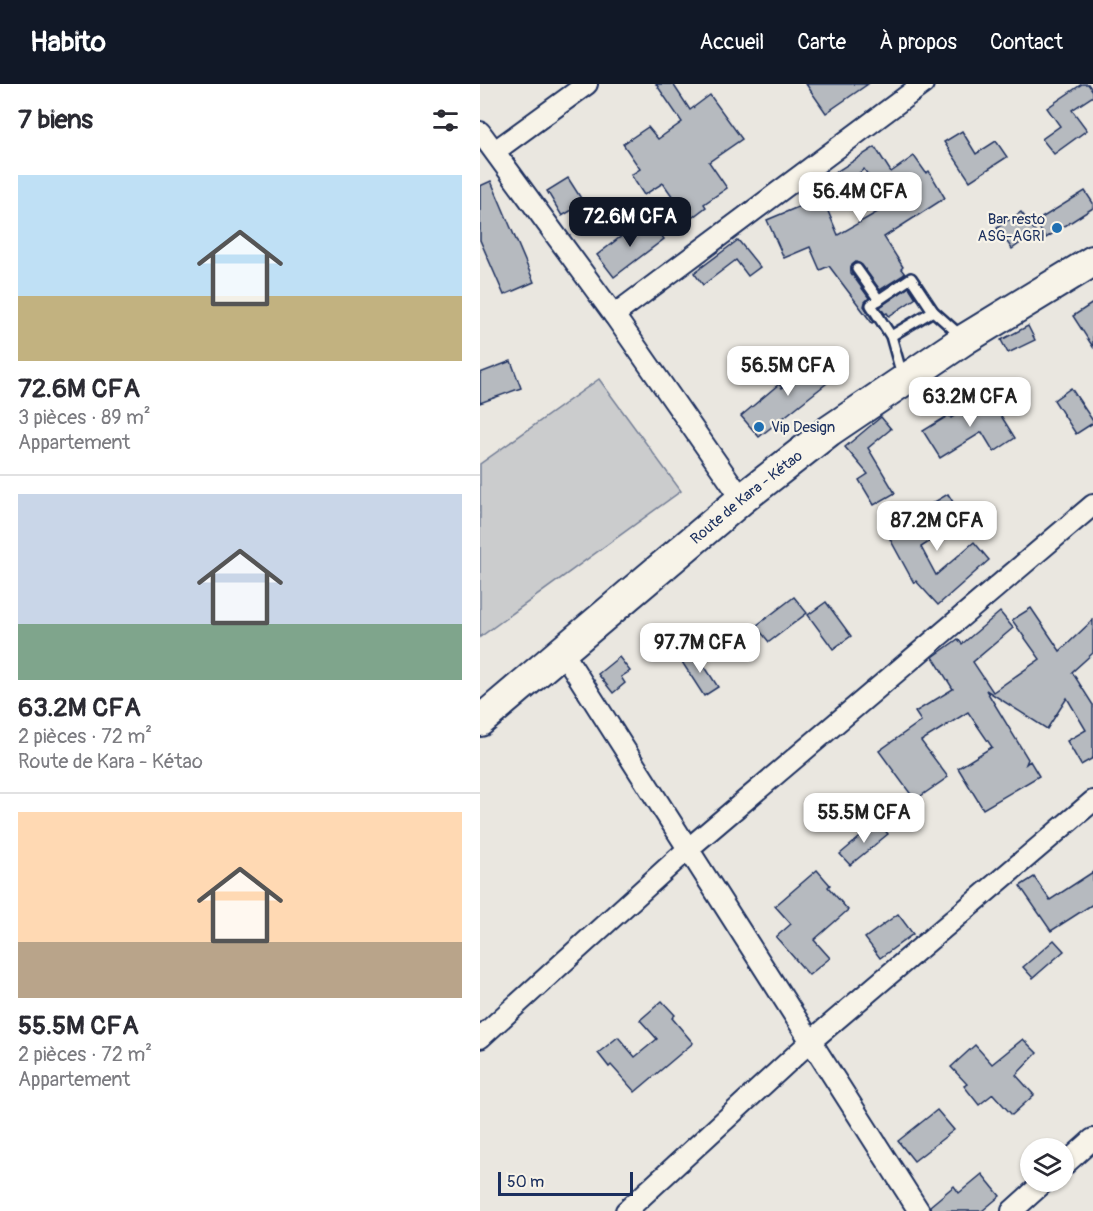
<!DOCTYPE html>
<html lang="fr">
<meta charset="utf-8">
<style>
body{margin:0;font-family:Pangolin,sans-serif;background:#f7f7f7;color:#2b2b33;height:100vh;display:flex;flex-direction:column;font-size:22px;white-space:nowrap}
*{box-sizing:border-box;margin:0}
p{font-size:20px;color:#7c7c81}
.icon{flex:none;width:33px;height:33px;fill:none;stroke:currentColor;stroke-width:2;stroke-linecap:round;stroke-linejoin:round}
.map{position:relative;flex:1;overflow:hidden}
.details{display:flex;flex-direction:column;background:#fff;width:480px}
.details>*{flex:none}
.fabs{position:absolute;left:540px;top:1054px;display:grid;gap:12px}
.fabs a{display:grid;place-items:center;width:54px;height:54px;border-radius:50%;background:#fff;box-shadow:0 2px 4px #0004;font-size:30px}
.scale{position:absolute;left:18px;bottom:15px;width:135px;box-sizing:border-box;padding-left:6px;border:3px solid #1b2f5e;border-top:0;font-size:16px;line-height:21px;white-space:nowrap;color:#1b2f5e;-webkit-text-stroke:4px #f7f3e8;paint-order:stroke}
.price{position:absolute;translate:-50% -51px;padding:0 14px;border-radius:12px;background:#fff;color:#222;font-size:20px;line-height:39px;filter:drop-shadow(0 2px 3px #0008)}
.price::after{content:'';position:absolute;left:50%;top:36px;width:18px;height:14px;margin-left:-9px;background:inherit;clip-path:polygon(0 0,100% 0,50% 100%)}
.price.current{background:#111827;color:#fff}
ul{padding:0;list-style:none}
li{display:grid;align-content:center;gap:12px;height:318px;padding:0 18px}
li+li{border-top:2px solid #e1e1e2}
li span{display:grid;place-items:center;height:186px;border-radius:0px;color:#555}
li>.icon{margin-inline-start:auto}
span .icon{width:108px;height:108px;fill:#fffc;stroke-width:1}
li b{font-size:26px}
h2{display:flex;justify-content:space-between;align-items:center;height:72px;padding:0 18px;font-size:26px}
header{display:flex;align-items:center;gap:36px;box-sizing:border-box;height:84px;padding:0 30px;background:#111827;color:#fff}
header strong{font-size:28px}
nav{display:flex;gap:33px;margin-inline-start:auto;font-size:21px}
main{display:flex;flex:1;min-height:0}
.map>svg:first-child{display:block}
.green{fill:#cbcccd;stroke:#737e96;stroke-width:1.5}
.building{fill:#b6babf;stroke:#1b2f5e;stroke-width:1.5}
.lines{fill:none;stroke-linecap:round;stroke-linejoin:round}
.service-casing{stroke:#1b2f5e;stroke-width:14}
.minor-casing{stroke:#1b2f5e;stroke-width:24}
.primary-casing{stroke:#1b2f5e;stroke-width:34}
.service{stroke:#f7f3e8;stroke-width:9}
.minor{stroke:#f7f3e8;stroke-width:20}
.primary{stroke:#f7f3e8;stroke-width:30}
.poi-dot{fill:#1f6fb2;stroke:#f7f3e8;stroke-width:2}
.labels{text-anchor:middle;stroke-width:4.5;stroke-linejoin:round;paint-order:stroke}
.poi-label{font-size:15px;fill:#1b2f5e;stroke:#f7f3e8;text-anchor:end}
.street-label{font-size:15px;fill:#1b2f5e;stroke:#f7f3e8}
</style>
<header>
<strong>Habito</strong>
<nav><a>Accueil</a><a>Carte</a><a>À propos</a><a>Contact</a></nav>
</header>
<main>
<section class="details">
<h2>7 biens<svg class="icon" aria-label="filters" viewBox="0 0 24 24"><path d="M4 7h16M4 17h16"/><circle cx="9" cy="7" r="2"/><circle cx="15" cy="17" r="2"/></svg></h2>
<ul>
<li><span style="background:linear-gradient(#bfe0f5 65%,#c2b280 0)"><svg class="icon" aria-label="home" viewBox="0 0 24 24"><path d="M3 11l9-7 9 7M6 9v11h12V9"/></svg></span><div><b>72.6M CFA</b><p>3 pièces · 89 m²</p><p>Appartement</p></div></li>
<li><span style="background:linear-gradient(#c9d6e8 70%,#7fa58c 0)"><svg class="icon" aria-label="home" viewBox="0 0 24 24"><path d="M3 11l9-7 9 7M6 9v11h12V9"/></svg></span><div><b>63.2M CFA</b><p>2 pièces · 72 m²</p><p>Route de Kara - Kétao</p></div></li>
<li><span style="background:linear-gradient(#ffd9b3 70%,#b9a48a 0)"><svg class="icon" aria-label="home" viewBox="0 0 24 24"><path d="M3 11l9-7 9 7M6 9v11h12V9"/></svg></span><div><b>55.5M CFA</b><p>2 pièces · 72 m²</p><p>Appartement</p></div></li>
</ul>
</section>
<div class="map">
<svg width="613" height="1127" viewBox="0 0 613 1127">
<rect width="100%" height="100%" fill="#eae7e0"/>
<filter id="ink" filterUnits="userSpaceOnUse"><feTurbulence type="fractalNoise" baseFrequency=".0167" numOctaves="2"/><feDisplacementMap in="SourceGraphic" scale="12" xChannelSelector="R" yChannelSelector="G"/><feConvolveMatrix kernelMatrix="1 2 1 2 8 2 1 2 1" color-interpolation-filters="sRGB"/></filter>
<g filter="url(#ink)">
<path class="green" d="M119,295l82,112 -201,146v-173z"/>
<g class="building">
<path d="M176,0h17l17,26 20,-15 32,44 -33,23 18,26 -23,16 2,3 -17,13 -26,-37 -19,12 -13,-20 9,-6 -17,-25 25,-17 10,12 24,-17z"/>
<path d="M326,0h62l-42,29z"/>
<path d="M602,0h6l5,7v5l-21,14 15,20 -33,24 -12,-15 18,-13 -13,-18z"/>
<path d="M482,47l14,23 20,-13 11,16 -37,24 -26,-39z"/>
<path d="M395,63l16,25 23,-16 12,17 3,-2 16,27 -61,39 19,30 -2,2 4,5 -25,16 -18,-25 -6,-3 -5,4v7l18,25 -4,4 -1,4 10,16 -2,1 -43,-57 -9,4 -10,-23 -26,11 -17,-38 55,-23 16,38 50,-29 -24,-37 -33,27 -9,-12 17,-14z"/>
<path d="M88,94l16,25 -22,13 -15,-25z"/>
<path d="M11,97l43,101 -30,13 -24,-55v-54z"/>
<path d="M605,107l8,12v5l-47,30 -11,-16z"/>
<path d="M541,128l15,20 -24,17 -15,-21z"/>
<path d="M172,137l12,18 -50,38 -17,-22 35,-27 3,5z"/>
<path d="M258,156l22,27 -12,9 -12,-16 -33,25 -9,-12z"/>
<path d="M429,203l7,11 -27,18 -2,-3 -2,1 -5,-7z"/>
<path d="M613,219v44l-20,-31z"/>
<path d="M548,242l7,14 -27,13 -7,-13z"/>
<path d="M340,273l16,19 -77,61 -18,-21 38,-32 3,4z"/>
<path d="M31,277l10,27 -41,15v-30z"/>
<path d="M591,304l22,33v2l-17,11 -22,-34z"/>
<path d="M508,311l27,43 -21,14 -12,-20 -42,26 -17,-27 26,-16 2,3z"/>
<path d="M401,333l10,12 -23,19 27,45 -21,12 -15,-25 9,-6 -23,-27z"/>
<path d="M468,410l16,26 -43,27 15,28 38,-33 15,18 -51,45 -22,-24 -2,2 -24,-44 45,-28 -4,-7z"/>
<path d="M314,513l13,16 -38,29 -13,-16z"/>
<path d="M346,518l25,34 -18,13 -25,-34z"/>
<path d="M551,524l29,43 33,-31v33l-21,19 21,33v53l-12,7 -14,-24 19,-11 -19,-32 -20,31 -61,-39 42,69 -2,5 4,-3 9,15 -56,33 -25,-41 34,-21 -24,-35 -47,29 27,36 -33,23 -36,-49 42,-30 -6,-9 38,-23 -20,-32 25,-18 4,5 38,-32 13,16 -40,34 20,30 47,-33 -28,-39z"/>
<path d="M216,569l22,34 -14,9 -22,-34z"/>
<path d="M139,573l11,14 -9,6 4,6 -12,10 -15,-19z"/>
<path d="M398,738l10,12 -38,31 -10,-11z"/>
<path d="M337,786l13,15 -2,2 20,23 -34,30 16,18 -21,17 -33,-38 15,-13 -16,-18z"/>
<path d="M613,788v32l-42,27 -31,-45 14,-9 16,23z"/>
<path d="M418,830l15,20 -33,24 -15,-20z"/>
<path d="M574,856l10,11 -31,27 -10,-11z"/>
<path d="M182,917l13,14 -3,3 21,25 -58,49 -24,-27 -2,2 -11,-14 20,-16 17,20 22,-18 -17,-19z"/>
<path d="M543,955l14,14 -21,22 18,20 -22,20 -19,-21 -14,11 -15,-19 3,-2 -16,-17 24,-22 17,19z"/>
<path d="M457,1026l17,20 -40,31 -16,-20z"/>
<path d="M502,1090l18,22 -18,15h-51l-1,-5 24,-20 5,7z"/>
</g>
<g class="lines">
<g class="service-casing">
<g id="service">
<path d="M377,185l22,31"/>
<path d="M411,252l42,-25"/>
<path d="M422,291l-11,-39 -20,-31 40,-27 22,33 27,24"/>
</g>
</g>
<g class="minor-casing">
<g id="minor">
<path d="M0,48l134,183 128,184"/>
<path d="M15,67l92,-67"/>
<path d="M134,231l309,-231"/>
<path d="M82,567l357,560"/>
<path d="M0,954l208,-189 405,-344"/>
<path d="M584,1081l29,-26"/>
<path d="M146,1127l185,-170 282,-240"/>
<path d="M532,1127l32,-29"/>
</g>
</g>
<g class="primary-casing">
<g id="primary">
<path id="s1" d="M0,637l262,-222 87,-68 136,-92 128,-78"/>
</g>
</g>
<use href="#service" class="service"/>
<use href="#minor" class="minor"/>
<use href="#primary" class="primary"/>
</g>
</g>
<g class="poi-dot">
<circle cx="577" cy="144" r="6"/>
<circle cx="279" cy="343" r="6"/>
</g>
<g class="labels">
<g class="poi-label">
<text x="565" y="140">Bar resto<tspan x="565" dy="17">ASG-AGRI</tspan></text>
<text x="291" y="348" text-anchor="start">Vip Design</text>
</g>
<g class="street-label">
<text dy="5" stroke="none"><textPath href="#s1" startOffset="348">Route de Kara - Kétao</textPath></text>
</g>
</g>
</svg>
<div class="fabs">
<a><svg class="icon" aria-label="layers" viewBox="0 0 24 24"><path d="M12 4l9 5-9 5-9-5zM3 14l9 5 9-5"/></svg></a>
</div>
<div class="scale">50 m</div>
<b class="price" style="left:380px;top:139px">56.4M CFA</b>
<b class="price current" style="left:150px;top:164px">72.6M CFA</b>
<b class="price" style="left:308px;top:313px">56.5M CFA</b>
<b class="price" style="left:490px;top:344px">63.2M CFA</b>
<b class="price" style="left:457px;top:468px">87.2M CFA</b>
<b class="price" style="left:220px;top:590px">97.7M CFA</b>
<b class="price" style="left:384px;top:760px">55.5M CFA</b>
</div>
</main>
